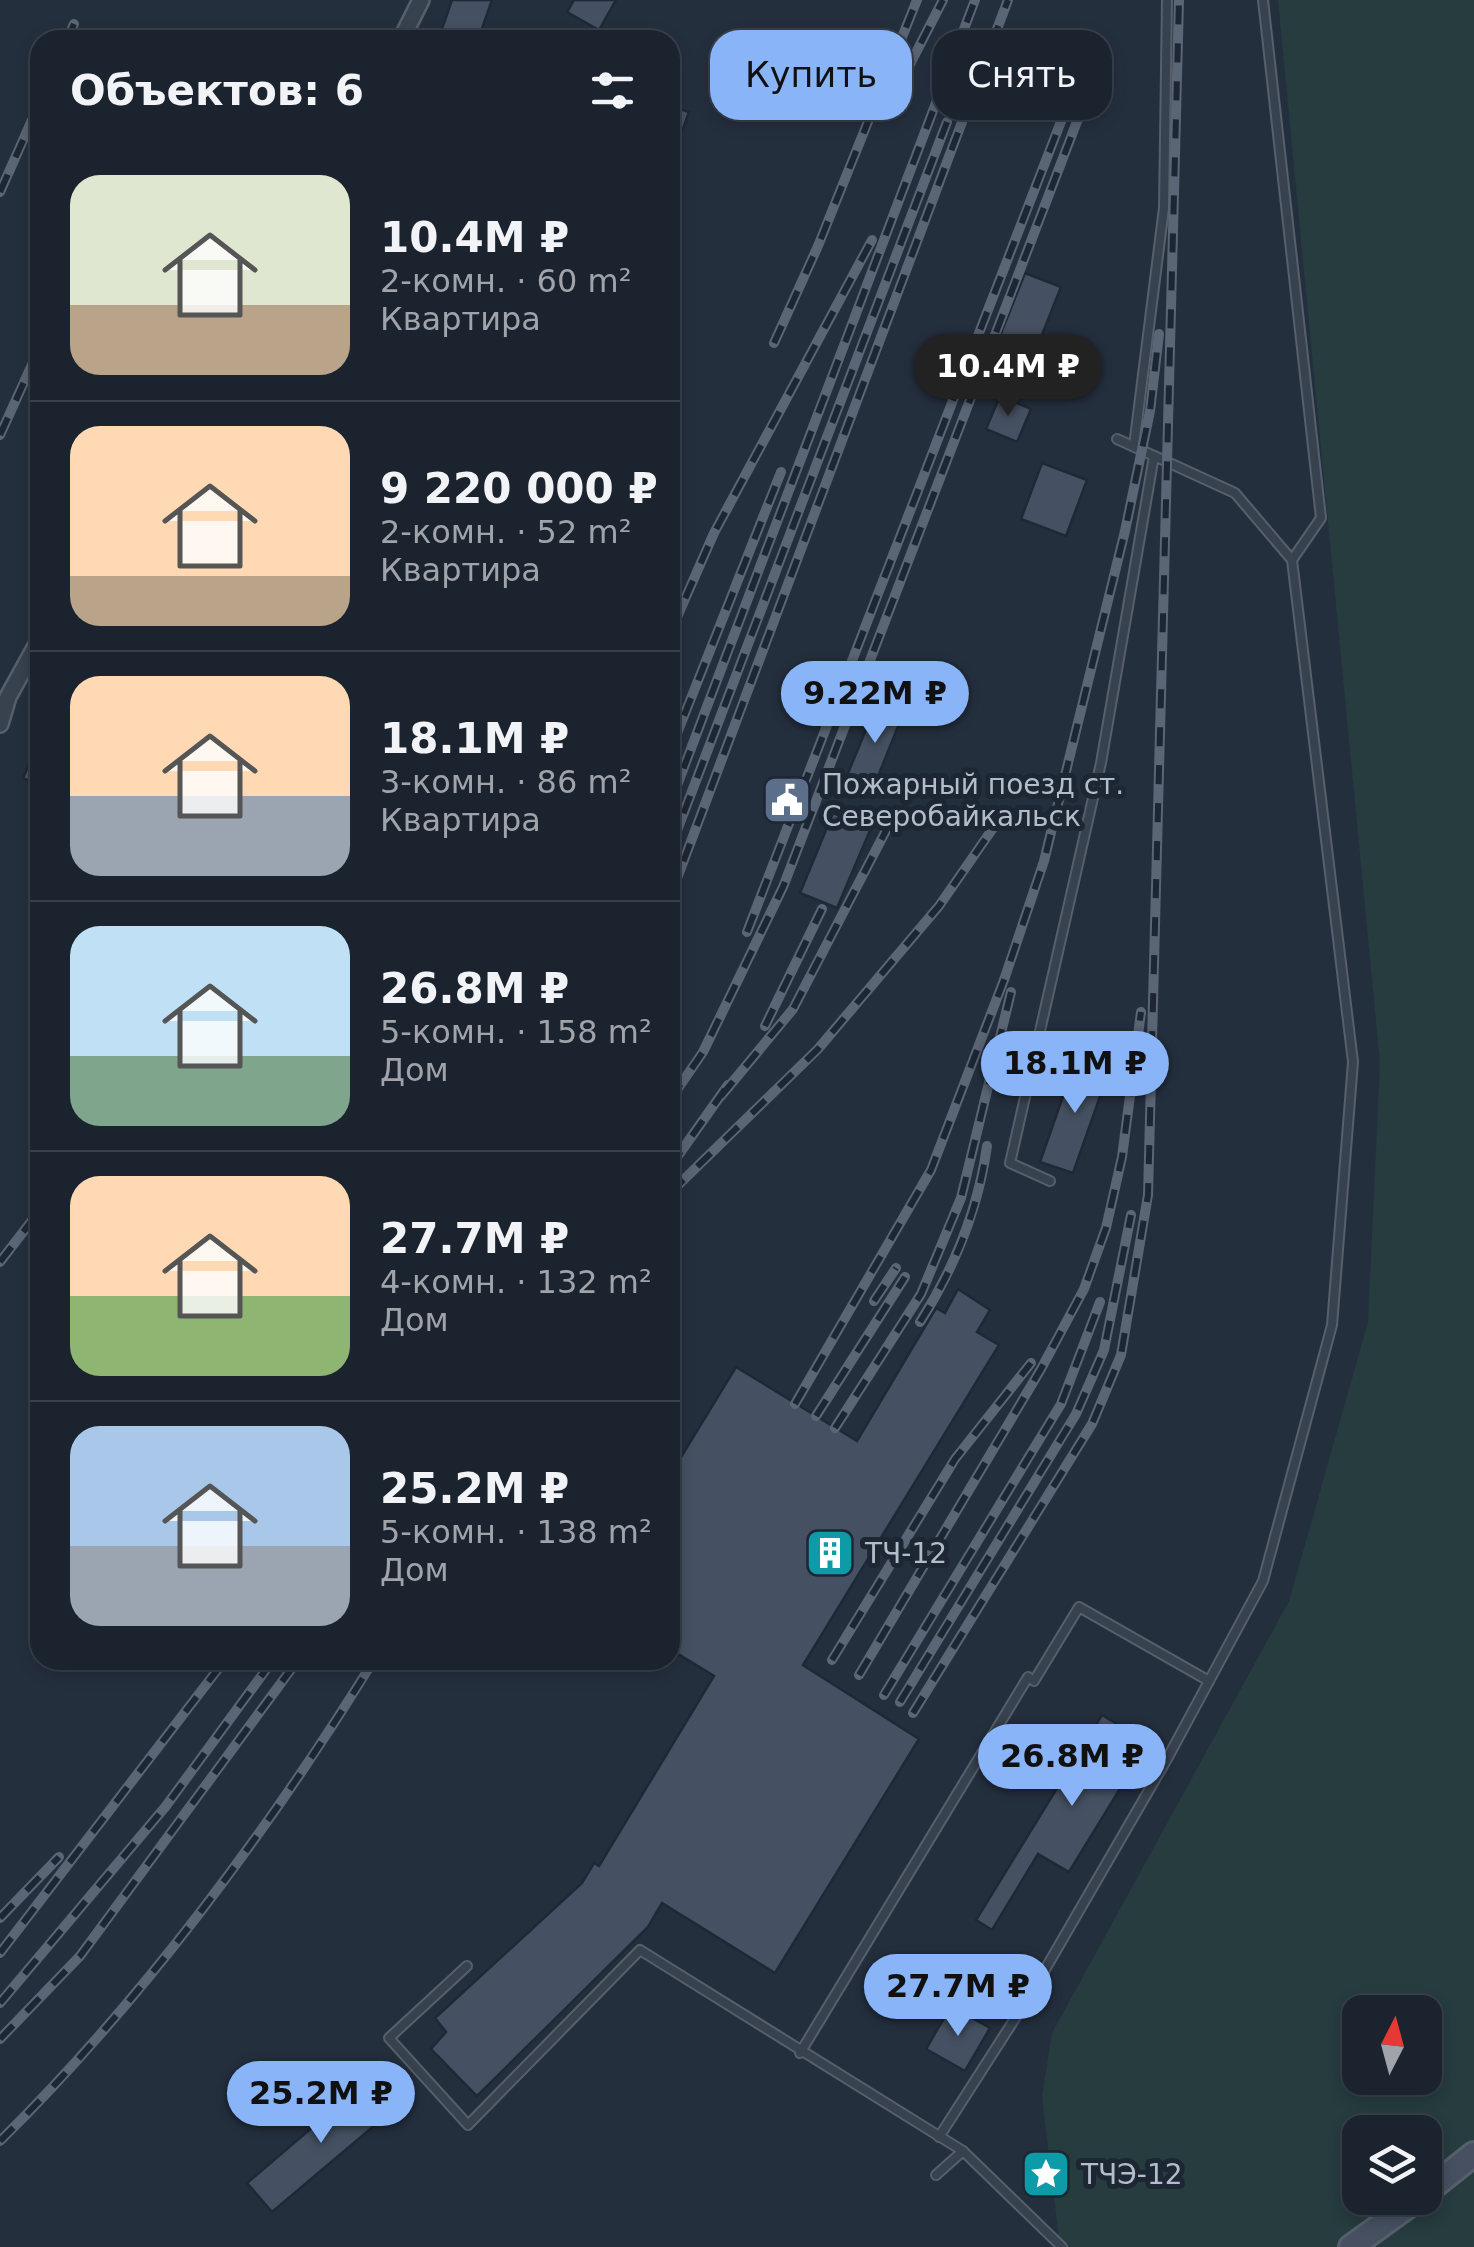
<!DOCTYPE html>
<html lang="ru">
<meta charset="utf-8">
<style>
body{margin:0;font-family:"DejaVu Sans",sans-serif;background:#242b36;color:#f1f3f6;height:100vh;display:flex;flex-direction:column;font-size:38px;white-space:nowrap}
*{box-sizing:border-box;margin:0}
p{font-size:32px;color:#a0a4aa}
.icon{flex:none;width:55px;height:55px;fill:none;stroke:currentColor;stroke-width:2;stroke-linecap:round;stroke-linejoin:round}
.map{position:relative;flex:1;overflow:hidden}
.sheet{position:absolute;left:30px;top:30px;width:650px;height:1640px;display:flex;flex-direction:column;background:#1b232e;border-radius:30px;box-shadow:0 5px 15px #0003,0 0 0 2px #39404a}
.sheet>*{flex:none}
.banner{position:absolute;left:710px;top:30px;width:612px;height:90px;display:flex;gap:20px}
.needle{width:65px;rotate:6deg}
.fabs{position:absolute;left:1342px;top:1995px;display:grid;gap:20px}
.fabs a{display:grid;place-items:center;width:100px;height:100px;border-radius:20px;background:#1b232e;box-shadow:0 5px 15px #0003,0 0 0 2px #39404a;font-size:50px}
.price{position:absolute;translate:-50% -85px;padding:0 22px;border-radius:35px;background:#8ab4f8;color:#111;font-size:32px;line-height:65px;filter:drop-shadow(0 2px 5px #0008)}
.price::after{content:'';position:absolute;left:50%;top:60px;width:30px;height:22px;margin-left:-15px;background:inherit;clip-path:polygon(0 0,100% 0,50% 100%)}
.price.current{background:#222;color:#fff}
ul{padding:0;list-style:none}
li{display:flex;align-items:center;gap:30px;height:250px;padding:0 40px}
li+li{border-top:2px solid #39404a}
li span{display:grid;place-items:center;flex:none;width:280px;height:200px;border-radius:30px;color:#555}
li>.icon{margin-inline-start:auto}
span .icon{width:120px;height:120px;fill:#fffc;stroke-width:1}
li b{font-size:42px}
h2{display:flex;justify-content:space-between;align-items:center;height:120px;padding:0 40px;font-size:42px}
.pill{padding:0 35px;border-radius:30px;background:#1b232e;box-shadow:0 5px 15px #0003,0 0 0 2px #39404a;font-size:35px;line-height:90px}
.pill.current{background:#8ab4f8;color:#111}
.map>svg:first-child{display:block}
.green{fill:#263c3f;fill-rule:evenodd}
.building{fill:#455162;stroke:#1f2835;stroke-width:2.5}
.lines{fill:none;stroke-linecap:round;stroke-linejoin:round}
.lane-casing{stroke:#565f6c;stroke-width:12}
.street-casing{stroke:#565f6c;stroke-width:20}
.secondary-casing{stroke:#565f6c;stroke-width:28}
.lane{stroke:#38414e;stroke-width:8}
.street{stroke:#38414e;stroke-width:15}
.secondary{stroke:#465061;stroke-width:22}
.rail-casing{stroke:#5a6575;stroke-width:10}
.rail{stroke:#1d2633;stroke-width:6;stroke-dasharray:19;stroke-linecap:butt}
.labels{text-anchor:middle;stroke-width:10;stroke-linejoin:round;paint-order:stroke}
.poi-label{font-size:28px;fill:#b4bcc9;stroke:#1d2633;text-anchor:start}
</style>
<div class="map">
<svg width="1474" height="2247" viewBox="0 0 1474 2247">
<rect width="100%" height="100%" fill="#242f3e"/>
<path class="green" d="M1278,0h196v2247h-414l-18,-150 10,-64 237,-432 79,-279 12,-259zM1360,2012h65v66h-65zM1360,2132h65v66h-65z"/>
<g class="building">
<path d="M452,0h40l-14,40h-40z"/>
<path d="M574,0h42l-17,30 -32,-18z"/>
<path d="M670,106l19,6 -17,48h-2z"/>
<path d="M1025,273l36,14 -35,88 -36,-14z"/>
<path d="M1000,396l31,13 -14,33 -31,-13z"/>
<path d="M1042,463l45,17 -21,56 -45,-17z"/>
<path d="M877,703l26,11 -30,75 -27,-11z"/>
<path d="M40,740v46l-17,-8z"/>
<path d="M833,813l38,15 -34,80 -37,-15z"/>
<path d="M1076,1059l33,12 -36,102 -33,-11z"/>
<path d="M958,1289l32,21 -13,22 22,13 -196,320 116,74 -144,234 -113,-70 -14,24 -171,169 -46,-47 15,-17 -11,-14 147,-135 12,-20 5,3 115,-190 -44,-27v-174l66,-108 121,74 79,-133 9,5z"/>
<path d="M1102,1715l46,28 -79,129 -31,-18 -46,76 -16,-10z"/>
<path d="M951,2006l39,22 -25,43 -39,-22z"/>
<path d="M369,2079l25,30 -122,103 -25,-29z"/>
</g>
<g class="lines">
<g class="lane-casing">
<g id="lane">
<path d="M1263,0l58,518 -29,42"/>
<path d="M1134,446l30,-238 3,-208"/>
<path d="M1050,1181l-40,-18 91,-400 53,-307"/>
<path d="M467,1966l-78,72 79,87 172,-175 323,201"/>
<path d="M800,2053l228,-376 6,4 45,-74 130,74"/>
<path d="M939,2137l93,-145 135,-233 96,-178 69,-256 21,-263 -61,-502 -57,-67 -118,-54"/>
<path d="M936,2175l27,-24 99,96"/>
</g>
</g>
<g class="street-casing">
<g id="street">
<path d="M401,40l20,-40"/>
<path d="M0,724l8,-27 32,-58"/>
</g>
</g>
<g class="secondary-casing">
<g id="secondary">
<path d="M1425,2193l49,-39"/>
<path d="M1351,2247l68,-49"/>
</g>
</g>
<use href="#lane" class="lane"/>
<use href="#street" class="street"/>
<use href="#secondary" class="secondary"/>
<g class="rail-casing">
<g id="rail">
<path d="M67,40l7,-16"/>
<path d="M886,111l57,-111"/>
<path d="M0,192l40,-90"/>
<path d="M774,343l44,-97 99,-246"/>
<path d="M0,435l40,-88"/>
<path d="M670,633l44,-100 158,-293"/>
<path d="M670,751l111,-279"/>
<path d="M670,804l305,-804"/>
<path d="M670,849l277,-727"/>
<path d="M670,897l338,-897"/>
<path d="M747,932l325,-839"/>
<path d="M765,1026l57,-117"/>
<path d="M721,1096l72,-87 98,-188"/>
<path d="M670,1100l33,-48 80,-165 318,-828"/>
<path d="M670,1167l58,-82"/>
<path d="M670,1193l148,-144 121,-143 61,-88"/>
<path d="M0,1262l40,-52"/>
<path d="M874,1301l22,-33"/>
<path d="M920,1322c35,-55 58,-111 67,-176"/>
<path d="M795,1404l136,-234 73,-190 40,-119 81,-330 25,-120 9,-77"/>
<path d="M816,1416l89,-139"/>
<path d="M835,1428l86,-134 40,-96 50,-206"/>
<path d="M832,1660l123,-201 76,-96"/>
<path d="M859,1675l182,-306 43,-80 22,-61 16,-71 19,-145"/>
<path d="M884,1695l177,-291 39,-102"/>
<path d="M900,1702l176,-288 28,-64 27,-135"/>
<path d="M913,1713l179,-289 29,-69 27,-160 31,-1195"/>
<path d="M0,1918l59,-61"/>
<path d="M0,1953l225,-293"/>
<path d="M0,2003l166,-197 107,-146"/>
<path d="M0,2039l80,-83 218,-296"/>
<path d="M0,2141c140,-138 271,-314 374,-481"/>
</g>
</g>
<use href="#rail" class="rail"/>
</g>
<defs>
<g id="civic-square" transform="scale(2.5)"><rect x="-9" y="-9" width="18" height="18" rx="4" fill="#5c6f8a" stroke="#1d2633"/><path d="M-.6-6.5H3V-4.5H.6V-3L4-1V1h2V6H-6V1h2V-1L-.6-3ZM-1.2 2.5V6h2.4V2.5Z" fill="#fff"/></g>
<g id="building-square" transform="scale(2.5)"><rect x="-9" y="-9" width="18" height="18" rx="4" fill="#0f9aa8" stroke="#1d2633"/><path d="M-4-6H4V6H1V3H-1V6H-4ZM-2.5-4.3h1.7v1.8h-1.7ZM.8-4.3h1.7v1.8H.8ZM-2.5-1h1.7V.8h-1.7ZM.8-1h1.7V.8H.8Z" fill="#fff"/></g>
<g id="sight-square" transform="scale(2.5)"><rect x="-9" y="-9" width="18" height="18" rx="4" fill="#0f9aa8" stroke="#1d2633"/><path d="M0-6L1.8-2.2L6-1.7L2.9 1.2L3.7 5.4L0 3.3L-3.7 5.4L-2.9 1.2L-6-1.7L-1.8-2.2Z" fill="#fff"/></g>
</defs>
<g fill-rule="evenodd">
<use href="#civic-square" x="787" y="800"/>
<use href="#building-square" x="830" y="1553"/>
<use href="#sight-square" x="1046" y="2174"/>
</g>
<g class="labels">
<g class="poi-label">
<text x="822" y="794">Пожарный поезд ст.<tspan x="822" dy="32">Северобайкальск</tspan></text>
<text x="865" y="1563">ТЧ-12</text>
<text x="1081" y="2184">ТЧЭ-12</text>
</g>
</g>
</svg>
<div class="fabs">
<a><svg class="needle" viewBox="-14 -14 28 28"><path d="M0-13l5 13h-10z" fill="#e53935"/><path d="M0 13l5-13h-10z" fill="#a0a4aa"/></svg></a>
<a><svg class="icon" aria-label="layers" viewBox="0 0 24 24"><path d="M12 4l9 5-9 5-9-5zM3 14l9 5 9-5"/></svg></a>
</div>
<b class="price current" style="left:1008px;top:419px">10.4M ₽</b>
<b class="price" style="left:875px;top:746px">9.22M ₽</b>
<b class="price" style="left:1075px;top:1116px">18.1M ₽</b>
<b class="price" style="left:1072px;top:1809px">26.8M ₽</b>
<b class="price" style="left:958px;top:2039px">27.7M ₽</b>
<b class="price" style="left:321px;top:2146px">25.2M ₽</b>
<div class="banner">
<a class="pill current">Купить</a>
<a class="pill">Снять</a>
</div>
<section class="sheet">
<h2>Объектов: 6<svg class="icon" aria-label="filters" viewBox="0 0 24 24"><path d="M4 7h16M4 17h16"/><circle cx="9" cy="7" r="2"/><circle cx="15" cy="17" r="2"/></svg></h2>
<ul>
<li><span style="background:linear-gradient(#dfe7d0 65%,#b9a48a 0)"><svg class="icon" aria-label="home" viewBox="0 0 24 24"><path d="M3 11l9-7 9 7M6 9v11h12V9"/></svg></span><div><b>10.4M ₽</b><p>2-комн. · 60 m²</p><p>Квартира</p></div></li>
<li><span style="background:linear-gradient(#ffd9b3 75%,#b9a48a 0)"><svg class="icon" aria-label="home" viewBox="0 0 24 24"><path d="M3 11l9-7 9 7M6 9v11h12V9"/></svg></span><div><b>9 220 000 ₽</b><p>2-комн. · 52 m²</p><p>Квартира</p></div></li>
<li><span style="background:linear-gradient(#ffd9b3 60%,#9aa5b1 0)"><svg class="icon" aria-label="home" viewBox="0 0 24 24"><path d="M3 11l9-7 9 7M6 9v11h12V9"/></svg></span><div><b>18.1M ₽</b><p>3-комн. · 86 m²</p><p>Квартира</p></div></li>
<li><span style="background:linear-gradient(#bfe0f5 65%,#7fa58c 0)"><svg class="icon" aria-label="home" viewBox="0 0 24 24"><path d="M3 11l9-7 9 7M6 9v11h12V9"/></svg></span><div><b>26.8M ₽</b><p>5-комн. · 158 m²</p><p>Дом</p></div></li>
<li><span style="background:linear-gradient(#ffd9b3 60%,#8fb573 0)"><svg class="icon" aria-label="home" viewBox="0 0 24 24"><path d="M3 11l9-7 9 7M6 9v11h12V9"/></svg></span><div><b>27.7M ₽</b><p>4-комн. · 132 m²</p><p>Дом</p></div></li>
<li><span style="background:linear-gradient(#a9c7e8 60%,#9aa5b1 0)"><svg class="icon" aria-label="home" viewBox="0 0 24 24"><path d="M3 11l9-7 9 7M6 9v11h12V9"/></svg></span><div><b>25.2M ₽</b><p>5-комн. · 138 m²</p><p>Дом</p></div></li>
</ul>
</section>
</div>
